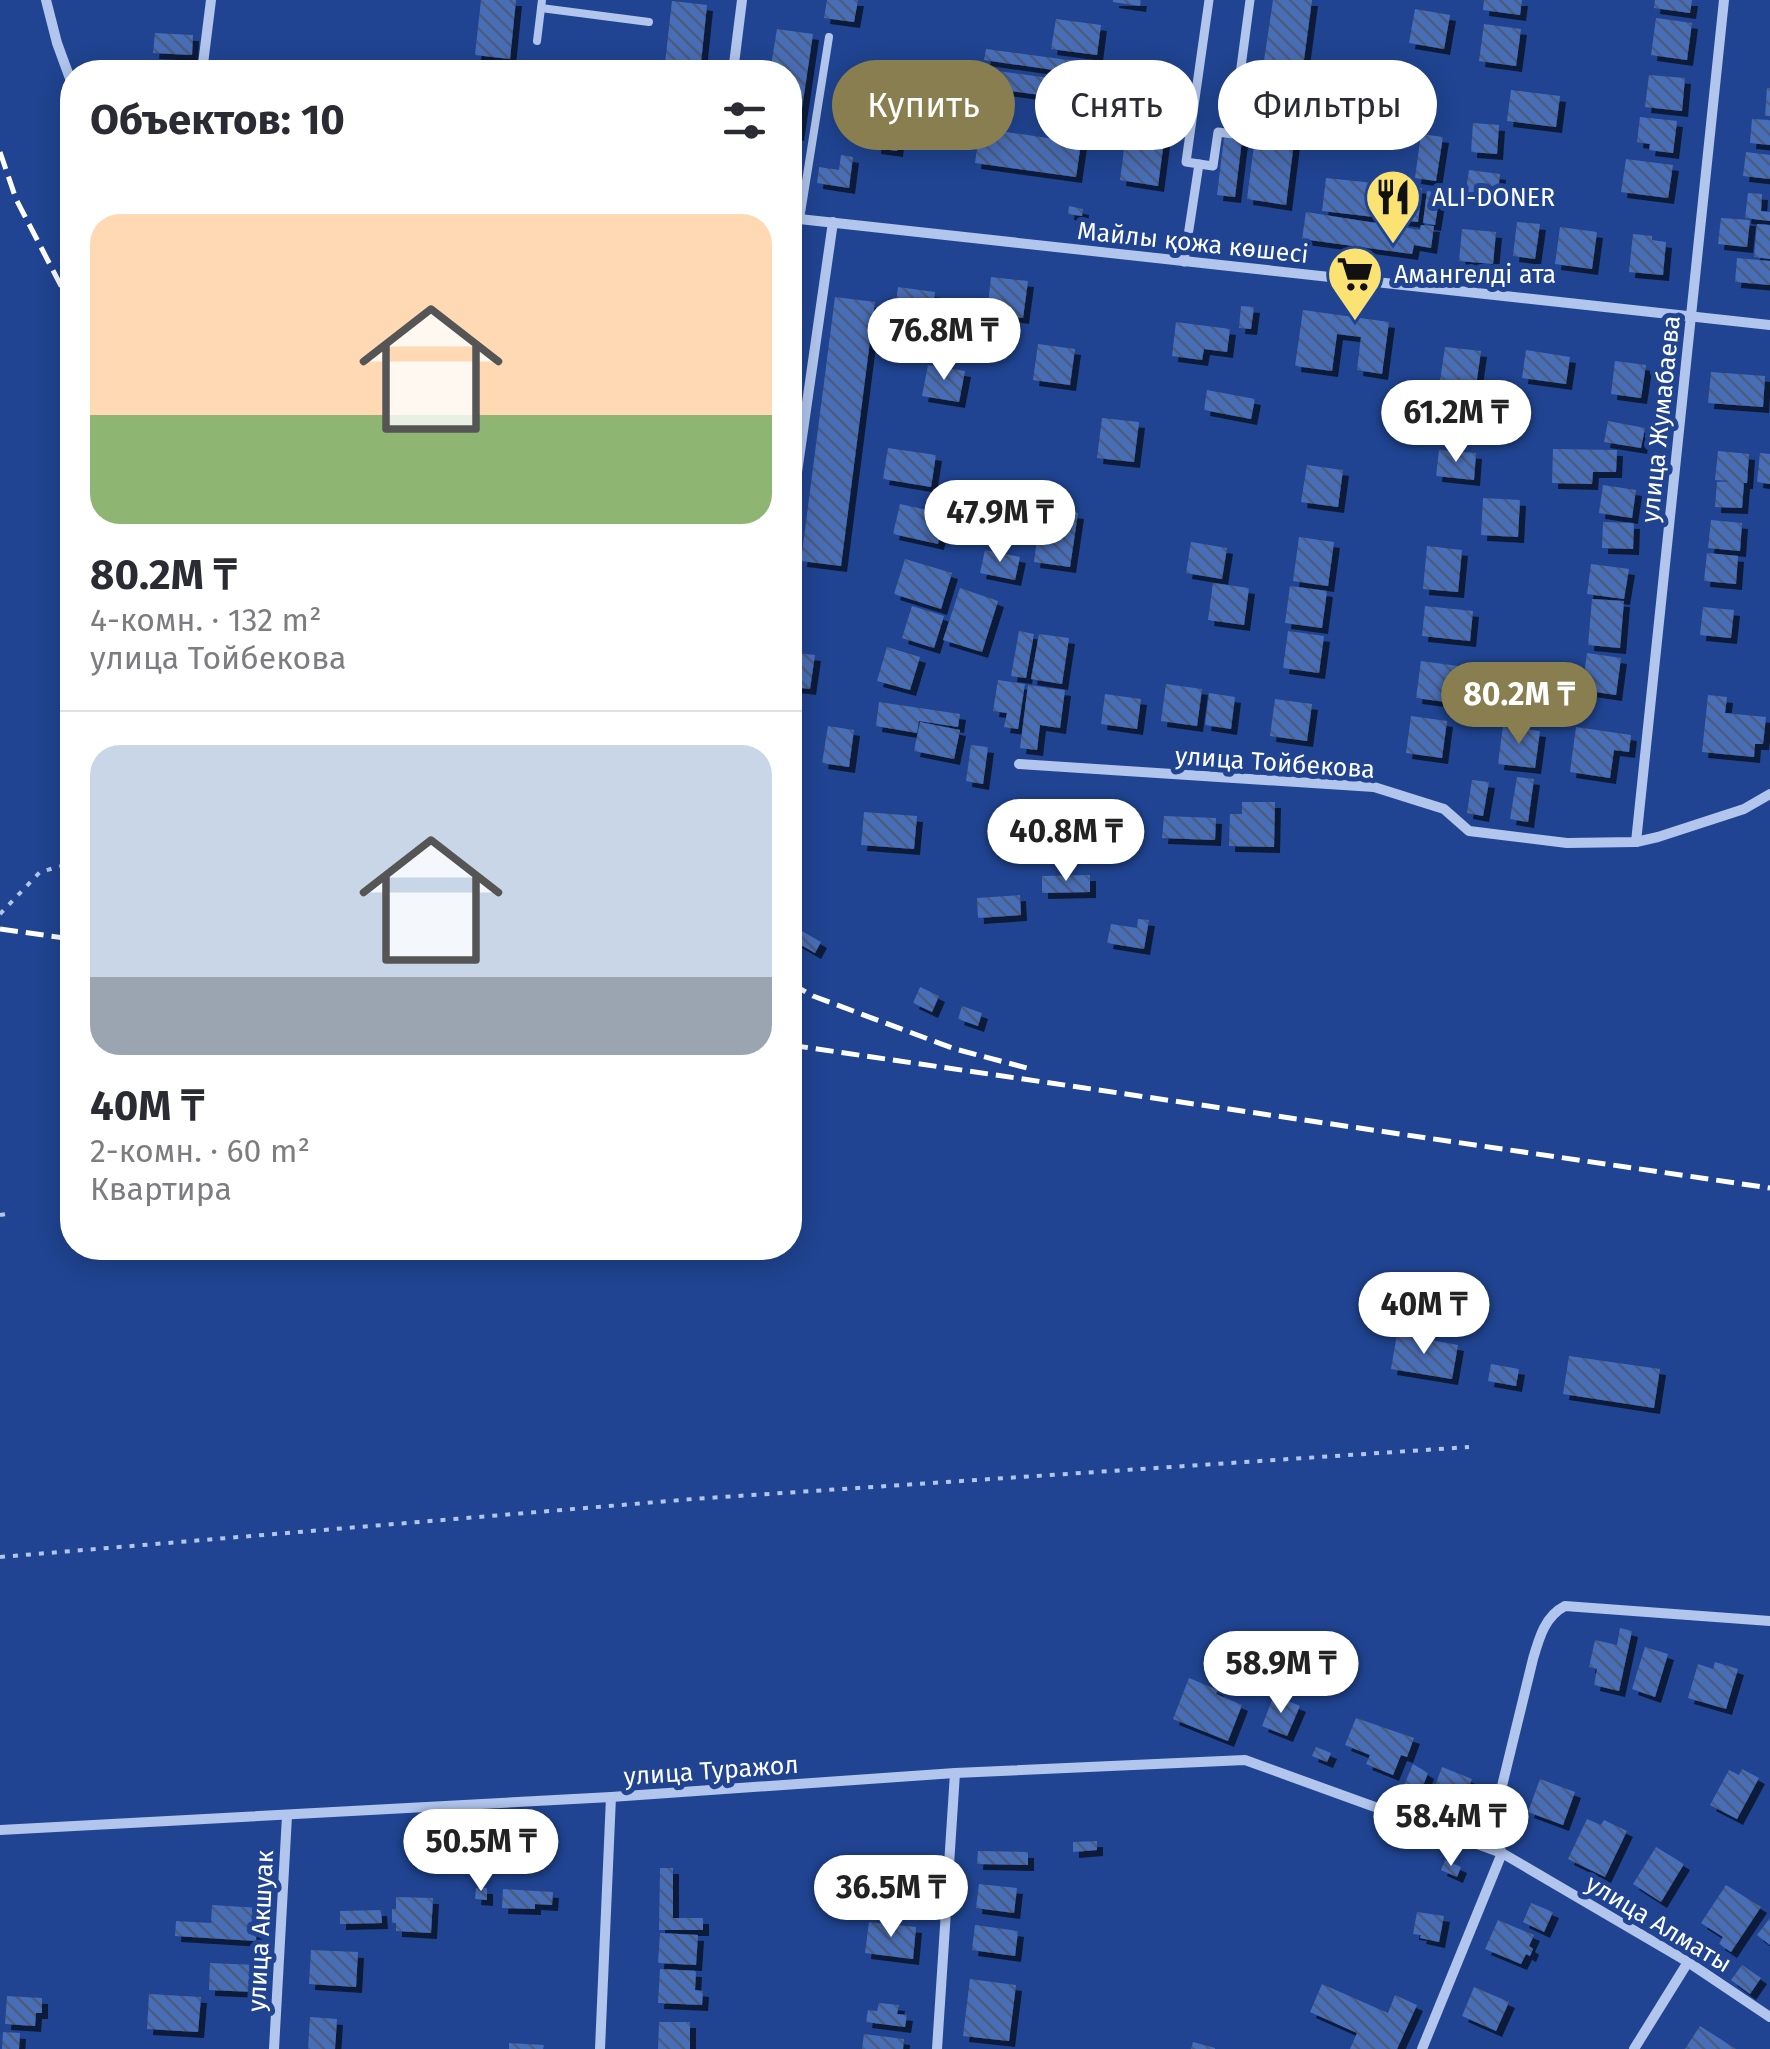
<!DOCTYPE html>
<html lang="ru">
<meta charset="utf-8">
<style>
body{margin:0;font-family:"Fira Sans",sans-serif;background:#f7f7f7;color:#2b2b33;height:100vh;display:flex;flex-direction:column;font-size:38px;white-space:nowrap}
*{box-sizing:border-box;margin:0}
p{font-size:32px;color:#7c7c81}
.icon{flex:none;width:55px;height:55px;fill:none;stroke:currentColor;stroke-width:2;stroke-linecap:round;stroke-linejoin:round}
.map{position:relative;flex:1;overflow:hidden}
.panel{position:absolute;left:60px;top:60px;width:742px;height:1200px;display:flex;flex-direction:column;background:#fff;border-radius:40px;box-shadow:0 5px 25px #0003}
.panel>*{flex:none}
.hud{position:absolute;left:832px;top:60px;width:788px;height:90px;display:flex;gap:20px}
.price{position:absolute;translate:-50% -85px;padding:0 22px;border-radius:35px;background:#fff;color:#222;font-size:32px;line-height:65px;filter:drop-shadow(0 2px 5px #0008)}
.price::after{content:'';position:absolute;left:50%;top:60px;width:30px;height:22px;margin-left:-15px;background:inherit;clip-path:polygon(0 0,100% 0,50% 100%)}
.price.selected{background:#887e4f;color:#fff}
ul{padding:0;list-style:none}
li{display:grid;align-content:center;gap:20px;height:530px;padding:0 30px}
li+li{border-top:2px solid #e1e1e2}
li span{display:grid;place-items:center;height:310px;border-radius:30px;color:#555}
li>.icon{margin-inline-start:auto}
span .icon{width:180px;height:180px;fill:#fffc;stroke-width:1}
li b{font-size:42px}
h2{display:flex;justify-content:space-between;align-items:center;height:120px;padding:0 30px;font-size:42px}
.tag{padding:0 35px;border-radius:45px;background:#fff;box-shadow:0 5px 25px #0003;font-size:35px;line-height:90px}
.tag.selected{background:#887e4f;color:#fff}
.map>svg:first-child{display:block}
.building{fill:url(#building-back-hatch);filter:url(#shadow)}
.lines{fill:none;stroke-linecap:round;stroke-linejoin:round}
.path{stroke:#b1c5ed;stroke-width:4;stroke-dasharray:5 8;stroke-linecap:butt}
.service{stroke:#b1c5ed;stroke-width:8}
.pedestrian{stroke:#b1c5ed;stroke-width:9}
.minor{stroke:#b1c5ed;stroke-width:10}
.rail{stroke:#fff;stroke-width:5;stroke-dasharray:18 8;stroke-linecap:butt}
.labels{text-anchor:middle;stroke-width:10;stroke-linejoin:round;paint-order:stroke}
.poi-label{font-size:25px;fill:#fff;stroke:#204491;text-anchor:start}
.street-label{font-size:25px;fill:#fff;stroke:#204491}
</style>
<div class="map">
<svg width="1770" height="2049" viewBox="0 0 1770 2049">
<defs>
<pattern id="building-back-hatch" width="6" height="6" patternUnits="userSpaceOnUse" patternTransform="scale(2.5)"><rect width="6" height="6" fill="#496eb8"/><path d="M-1 5l2 2M0 0l6 6M5-1l2 2" fill="none" stroke="#4b5b7d"/></pattern>
<filter id="shadow"><feDropShadow dx="6" dy="6" stdDeviation="0" flood-color="#0009"/></filter>
</defs>
<rect width="100%" height="100%" fill="#204491"/>
<g class="building">
<path d="M481,0h35l-6,59 -35,-4z"/>
<path d="M827,0h31l-4,22 -30,-4z"/>
<path d="M1113,0h28l-1,6 -27,-4z"/>
<path d="M1273,0h39l-9,67 -39,-6z"/>
<path d="M1484,0h38l-2,15 -37,-5z"/>
<path d="M1655,0h37l-2,13 -36,-5z"/>
<path d="M672,1l35,4 -7,67h-36z"/>
<path d="M1415,9l35,6 -6,34 -35,-6z"/>
<path d="M1656,18l36,5 -5,37 -36,-5z"/>
<path d="M1056,19l45,6 -4,30 -46,-6z"/>
<path d="M1484,24l37,5 -5,37 -37,-5z"/>
<path d="M777,29l36,5 -15,101 -8,-1v-62h-20z"/>
<path d="M155,33l38,2 -1,20 -39,-2z"/>
<path d="M986,49l97,13 -2,12 -97,-14z"/>
<path d="M876,61l31,4 -10,86 -22,-3 1,-13 -9,-1z"/>
<path d="M990,70l89,12 -2,18 -89,-12z"/>
<path d="M1649,75l36,3 -3,33 -37,-4z"/>
<path d="M1133,82l38,6 -13,98 -38,-6z"/>
<path d="M1767,88h3v28h-5z"/>
<path d="M1511,90l49,6 -4,31 -49,-6z"/>
<path d="M1260,99l39,4 -13,102 -39,-6z"/>
<path d="M1640,117l37,4 -4,32 -24,-3 1,-6 -13,-2z"/>
<path d="M1752,119l18,1v25l-20,-2z"/>
<path d="M1473,123l26,2 -2,29 -26,-2z"/>
<path d="M980,128l101,15 -5,34 -101,-14z"/>
<path d="M1421,134l22,3 -7,44 -21,-3z"/>
<path d="M1224,138l18,2 -7,57 -18,-2z"/>
<path d="M1746,152l24,3v24l-27,-3z"/>
<path d="M841,155l12,2 -4,31 -32,-5 2,-16 20,3z"/>
<path d="M1626,159l47,6 -5,33 -47,-6z"/>
<path d="M1469,170l31,4 -3,28 -32,-4z"/>
<path d="M1326,178l96,10 -4,34 -96,-11z"/>
<path d="M1427,191l13,2 -5,32 -12,-2z"/>
<path d="M1748,193l14,1 -1,17 9,1v9l-25,-3z"/>
<path d="M1069,206l14,3 -1,7 -14,-2z"/>
<path d="M1306,212l114,18 1,-5 13,1 -3,22 -17,-3 -2,9 -110,-15z"/>
<path d="M1721,218l29,2 -3,27 -29,-3z"/>
<path d="M1517,222l23,2 -5,35 -22,-3z"/>
<path d="M1757,224l13,1v34l-16,-2z"/>
<path d="M1560,227l37,5 -5,37 -37,-5z"/>
<path d="M1462,229l34,3 -3,32 -34,-3z"/>
<path d="M1633,234l19,2v4l14,2 -3,33 -34,-3z"/>
<path d="M1737,258l33,3v24l-35,-3z"/>
<path d="M991,277l37,4 -5,37 -36,-5z"/>
<path d="M898,287l37,5 -5,37 -37,-5z"/>
<path d="M835,297l40,5 -34,264 -40,-5z"/>
<path d="M1241,306l13,1 -3,22 -12,-1z"/>
<path d="M1303,310l86,12 -7,52 -25,-4 4,-33 -24,-3 -5,37 -37,-5z"/>
<path d="M1176,322l54,7 -3,23 -23,-3 -2,11 -30,-4z"/>
<path d="M1038,344l37,5 -5,36 -37,-5z"/>
<path d="M1445,347l36,4 -6,42 -36,-5z"/>
<path d="M1526,350l44,7 -4,27 -44,-6z"/>
<path d="M1615,361l31,4 -5,33 -30,-4z"/>
<path d="M928,365l37,6 -6,31 -37,-6z"/>
<path d="M1711,372l54,4 -2,31 -55,-4z"/>
<path d="M1207,390l48,9 -4,20 -47,-9z"/>
<path d="M1445,400l33,5 -4,27 -34,-6z"/>
<path d="M1102,418l37,4 -5,40 -37,-4z"/>
<path d="M1608,421l37,7 -4,20 -37,-6z"/>
<path d="M888,448l48,7 -5,32 -48,-8z"/>
<path d="M1553,449l64,1 -1,22h-23l-1,12 -40,-1z"/>
<path d="M1439,450l37,3 -2,27 -38,-4z"/>
<path d="M1718,451l31,3 -2,29h-3l-2,25 -27,-1 2,-25 13,-1 -15,-1z"/>
<path d="M1760,453l10,1v30l-13,-2z"/>
<path d="M1307,465l36,5 -5,37 -37,-5z"/>
<path d="M1603,485l33,5 -4,28 -33,-5z"/>
<path d="M1483,498l37,2 -2,37 -37,-2z"/>
<path d="M900,504l45,10 -7,30 -45,-10z"/>
<path d="M1041,508l37,5 -8,54 -36,-5z"/>
<path d="M1711,520l31,3 -2,28 -32,-3z"/>
<path d="M1603,522l31,1 -1,26 -31,-1z"/>
<path d="M1299,537l35,5 -6,44 -35,-5z"/>
<path d="M1191,542l36,6 -5,31 -36,-6z"/>
<path d="M1427,546l35,4 -4,42 -35,-3z"/>
<path d="M985,550l35,7 -5,23 -35,-7z"/>
<path d="M1707,553l31,3 -2,28 -32,-3z"/>
<path d="M905,559l47,14 -11,36 -47,-15z"/>
<path d="M1591,564l38,5 -5,30 -37,-5z"/>
<path d="M1213,583l36,5 -5,37 -36,-5z"/>
<path d="M1290,586l37,5 -5,37 -37,-5z"/>
<path d="M960,588l38,13 -16,51 -39,-12z"/>
<path d="M1592,599l32,2 -4,47 -32,-3z"/>
<path d="M912,606l32,10 -10,32 -32,-10z"/>
<path d="M1425,606l48,5 -3,30 -48,-5z"/>
<path d="M1703,607l31,3 -3,28 -31,-3z"/>
<path d="M1019,631l15,3 -8,44 -15,-2z"/>
<path d="M1288,631l36,5 -5,37 -36,-5z"/>
<path d="M1039,634l30,4 -7,46 -31,-5z"/>
<path d="M887,647l33,10 -10,33 -33,-9z"/>
<path d="M790,652l25,3 -5,34 -16,-2 -2,13 -2,-1z"/>
<path d="M1587,653l34,5 -5,37 -34,-5z"/>
<path d="M1421,661l37,5 -5,37 -37,-5z"/>
<path d="M998,680l27,4 -7,45 -14,-2 3,-14 -14,-2z"/>
<path d="M1166,684l36,5 -5,37 -36,-5z"/>
<path d="M1028,685l37,5 -5,38 -20,-3 -3,25 -17,-2z"/>
<path d="M1209,693l26,4 -4,32 -26,-4z"/>
<path d="M1105,694l36,5 -4,30 -36,-5z"/>
<path d="M1708,695l19,2 -2,16 41,4 -3,27h-8l-1,13 -52,-5z"/>
<path d="M1275,699l37,5 -5,37 -37,-5z"/>
<path d="M879,702l81,12 -2,13 -39,-6 -2,12 -41,-7z"/>
<path d="M1411,716l36,5 -5,37 -36,-5z"/>
<path d="M920,722l40,8 -6,29 -40,-8z"/>
<path d="M828,726l26,4 -5,37 -27,-4z"/>
<path d="M1503,726l37,5 -5,37 -37,-4z"/>
<path d="M1576,727l55,8 -2,17 -15,-2 -4,28 -40,-6z"/>
<path d="M971,745l17,2 -5,37 -17,-3z"/>
<path d="M1517,777l17,2 -6,43 -18,-3z"/>
<path d="M1472,780l17,2 -6,34 -16,-3z"/>
<path d="M1242,802h33l-1,45 -45,-1 1,-32h12z"/>
<path d="M864,812l53,4 -3,33 -53,-4z"/>
<path d="M1164,816l52,2 -1,22 -53,-2z"/>
<path d="M1090,875v17l-48,1v-17z"/>
<path d="M1020,895l1,20 -43,3 -1,-20z"/>
<path d="M1138,919l11,1 -5,29 -37,-6 4,-19 26,4z"/>
<path d="M800,930l21,12 -6,11 -21,-12z"/>
<path d="M920,987l19,9 -7,16 -19,-9z"/>
<path d="M962,1006l20,7 -4,13 -20,-7z"/>
<path d="M1397,1334l61,11 -6,34 -61,-10z"/>
<path d="M1569,1356l91,13 -6,39 -91,-14z"/>
<path d="M1491,1364l28,5 -3,17 -28,-5z"/>
<path d="M1620,1628l12,3 -13,60 -25,-6 3,-16 -8,-2 6,-27 22,5z"/>
<path d="M1645,1647l23,7 -13,43 -23,-8z"/>
<path d="M1715,1662l23,7 -12,40 -38,-11 10,-34 15,5z"/>
<path d="M1189,1678l29,12 -2,4 26,11 -14,36 -55,-22z"/>
<path d="M1274,1695l26,11 -13,30 -25,-10z"/>
<path d="M1356,1718l58,20 -7,19 -6,-2 -8,20 -27,-11 4,-9 -25,-10z"/>
<path d="M1316,1747l15,6 -4,9 -15,-6z"/>
<path d="M1413,1764l15,9 -9,23 -17,-6z"/>
<path d="M1442,1767l30,12 -11,29 -30,-11z"/>
<path d="M1742,1769l17,9 -22,41 -27,-14 19,-35 10,5z"/>
<path d="M1540,1779l35,13 -12,33 -35,-13z"/>
<path d="M1587,1819l14,6 3,-5 23,11 -22,46 -37,-18z"/>
<path d="M1097,1841v9l-24,2v-10z"/>
<path d="M1656,1847l28,17 -23,38 -28,-18z"/>
<path d="M978,1851l50,1v13l-51,-1z"/>
<path d="M1445,1860l16,7 -4,10 -16,-7z"/>
<path d="M660,1868h13v50h30v12h-44z"/>
<path d="M886,1870l37,4 -4,28 -36,-4z"/>
<path d="M979,1884l38,4 -3,25 -38,-5z"/>
<path d="M1726,1885l35,22 -30,45 -12,-8 4,-7 -22,-14z"/>
<path d="M476,1888h11v12l-12,-1z"/>
<path d="M503,1889l50,3 -1,13 -17,-1v5l-33,-1z"/>
<path d="M396,1897l37,1 -2,35 -35,-2v-8h-4v-14h4z"/>
<path d="M1531,1903l22,9 -9,20 -21,-10z"/>
<path d="M212,1905l46,3 -2,33 -81,-5 1,-15 35,2z"/>
<path d="M381,1910l1,13 -42,1v-13z"/>
<path d="M1417,1912l27,4 -5,26 -19,-4 1,-3 -8,-1z"/>
<path d="M1770,1918v27l-13,-10z"/>
<path d="M1498,1920l36,15 -5,11 4,3 -3,7 -4,-2 -5,10 -36,-15z"/>
<path d="M869,1922l47,5 -3,32 -48,-6z"/>
<path d="M975,1925l43,6 -3,25 -43,-6z"/>
<path d="M660,1933l38,2 -2,30 -38,-2z"/>
<path d="M311,1950l47,2 -2,35 -47,-3z"/>
<path d="M210,1963l47,2 -2,27 -46,-2z"/>
<path d="M1742,1965l19,13 -11,16 -19,-14z"/>
<path d="M660,1969l36,2 -1,19 8,1 -1,14 -44,-2z"/>
<path d="M970,1979l46,6 -7,56 -46,-5z"/>
<path d="M1322,1984l66,29 7,-18 22,10 -20,44h-47l7,-16 -47,-21z"/>
<path d="M1474,1987l35,15 -13,29 -34,-15z"/>
<path d="M149,1994l52,3 -3,35 -51,-3z"/>
<path d="M7,1996l35,2v15h-6l-1,13 -30,-2z"/>
<path d="M879,2003l20,2 -2,9 10,1 -2,12 -39,-5 2,-12 9,1z"/>
<path d="M310,2017l27,2 -2,30h-27z"/>
<path d="M659,2022h31v27h-32z"/>
<path d="M1700,2026l36,23h-51z"/>
<path d="M3,2032l17,1 -1,16h-17z"/>
<path d="M864,2034l40,5 -1,10h-41z"/>
<path d="M1193,2042l22,6v1h-24z"/>
<path d="M509,2043l35,2 -1,4h-34z"/>
</g>
<g class="lines">
<g class="path">
<path d="M0,914l40,-42 32,-9"/>
<path d="M0,1215l7,-1"/>
<path d="M0,1557l693,-58 776,-52"/>
</g>
<g class="service">
<path d="M541,8l108,14"/>
<path d="M537,41l5,-41"/>
<path d="M800,219l29,-182"/>
</g>
<g class="pedestrian">
<path d="M1199,164l14,2 5,-34 14,2 18,-134"/>
<path d="M1184,262l15,-98 -13,-2 23,-162"/>
</g>
<g class="minor">
<path d="M46,0l11,43 15,41"/>
<path d="M202,72l9,-72"/>
<path d="M733,72l9,-72"/>
<path d="M790,218l980,107"/>
<path d="M790,521l43,-299"/>
<path d="M1019,764l355,23 70,22 25,22 98,12 69,-1 22,-5 86,-28 26,-15"/>
<path d="M1636,842l88,-842"/>
<path d="M0,1830l611,-33 344,-24 290,-13 257,93 186,109 82,55"/>
<path d="M274,2049l13,-233"/>
<path d="M600,2049l11,-252"/>
<path d="M937,2049l18,-276"/>
<path d="M1422,2049l80,-196 -11,-22 42,-172c6,-21 12,-43 32,-53l205,15"/>
<path d="M1634,2049l54,-87"/>
</g>
<g class="rail">
<path d="M0,152l16,47 56,108"/>
<path d="M0,929l72,10"/>
<path d="M790,983l23,13 142,53 72,19"/>
<path d="M790,1045l980,143"/>
</g>
</g>
<defs>
<g id="restaurant-pin" transform="scale(2.875)"><path d="M0 17L-7.5 6A9.5 9.5 0 1 1 7.5 6Z" fill="#fae372" stroke="#204491"/><path d="M-5-6h1v4h1v-4h1v4h1v-4h1v5L-1.5 .5V6h-2V.5L-5-1ZM5-6V6H3V1.5H1.5Q1.5-4 5-6Z" fill="#111"/></g>
<g id="supermarket-pin" transform="scale(2.875)"><path d="M0 17L-7.5 6A9.5 9.5 0 1 1 7.5 6Z" fill="#fae372" stroke="#204491"/><path d="M-6-5.5h2.5l.6 2H6L4.5 2H-2.5L-4.4-4H-6ZM-1.5 3.2a1.3 1.3 0 1 0 .1 0ZM3 3.2a1.3 1.3 0 1 0 .1 0Z" fill="#111"/></g>
</defs>
<g fill-rule="evenodd">
<use href="#restaurant-pin" x="1393" y="197"/>
<use href="#supermarket-pin" x="1355" y="274"/>
</g>
<g class="labels">
<g class="poi-label">
<text x="1432" y="206">ALI-DONER</text>
<text x="1394" y="283">Амангелді ата</text>
</g>
<g class="street-label">
<text transform="translate(1193 242) rotate(6)" y="9">Майлы қожа көшесі</text>
<text transform="translate(1660 419) rotate(-84)" y="9">улица Жумабаева</text>
<text transform="translate(1275 762) rotate(4)" y="9">улица Тойбекова</text>
<text transform="translate(711 1770) rotate(-4)" y="9">улица Туражол</text>
<text transform="translate(1659 1923) rotate(31)" y="9">улица Алматы</text>
<text transform="translate(260 1931) rotate(-87)" y="9">улица Акшуак</text>
</g>
</g>
</svg>
<b class="price" style="left:944px;top:383px">76.8M ₸</b>
<b class="price" style="left:1456px;top:465px">61.2M ₸</b>
<b class="price" style="left:1000px;top:565px">47.9M ₸</b>
<b class="price selected" style="left:1519px;top:747px">80.2M ₸</b>
<b class="price" style="left:1066px;top:884px">40.8M ₸</b>
<b class="price" style="left:1424px;top:1357px">40M ₸</b>
<b class="price" style="left:1281px;top:1716px">58.9M ₸</b>
<b class="price" style="left:1451px;top:1869px">58.4M ₸</b>
<b class="price" style="left:481px;top:1894px">50.5M ₸</b>
<b class="price" style="left:891px;top:1940px">36.5M ₸</b>
<div class="hud">
<a class="tag selected">Купить</a>
<a class="tag">Снять</a>
<a class="tag">Фильтры</a>
</div>
<section class="panel">
<h2>Объектов: 10<svg class="icon" aria-label="filters" viewBox="0 0 24 24"><path d="M4 7h16M4 17h16"/><circle cx="9" cy="7" r="2"/><circle cx="15" cy="17" r="2"/></svg></h2>
<ul>
<li><span style="background:linear-gradient(#ffd9b3 65%,#8fb573 0)"><svg class="icon" aria-label="home" viewBox="0 0 24 24"><path d="M3 11l9-7 9 7M6 9v11h12V9"/></svg></span><div><b>80.2M ₸</b><p>4-комн. · 132 m²</p><p>улица Тойбекова</p></div></li>
<li><span style="background:linear-gradient(#c9d6e8 75%,#9aa5b1 0)"><svg class="icon" aria-label="home" viewBox="0 0 24 24"><path d="M3 11l9-7 9 7M6 9v11h12V9"/></svg></span><div><b>40M ₸</b><p>2-комн. · 60 m²</p><p>Квартира</p></div></li>
</ul>
</section>
</div>
